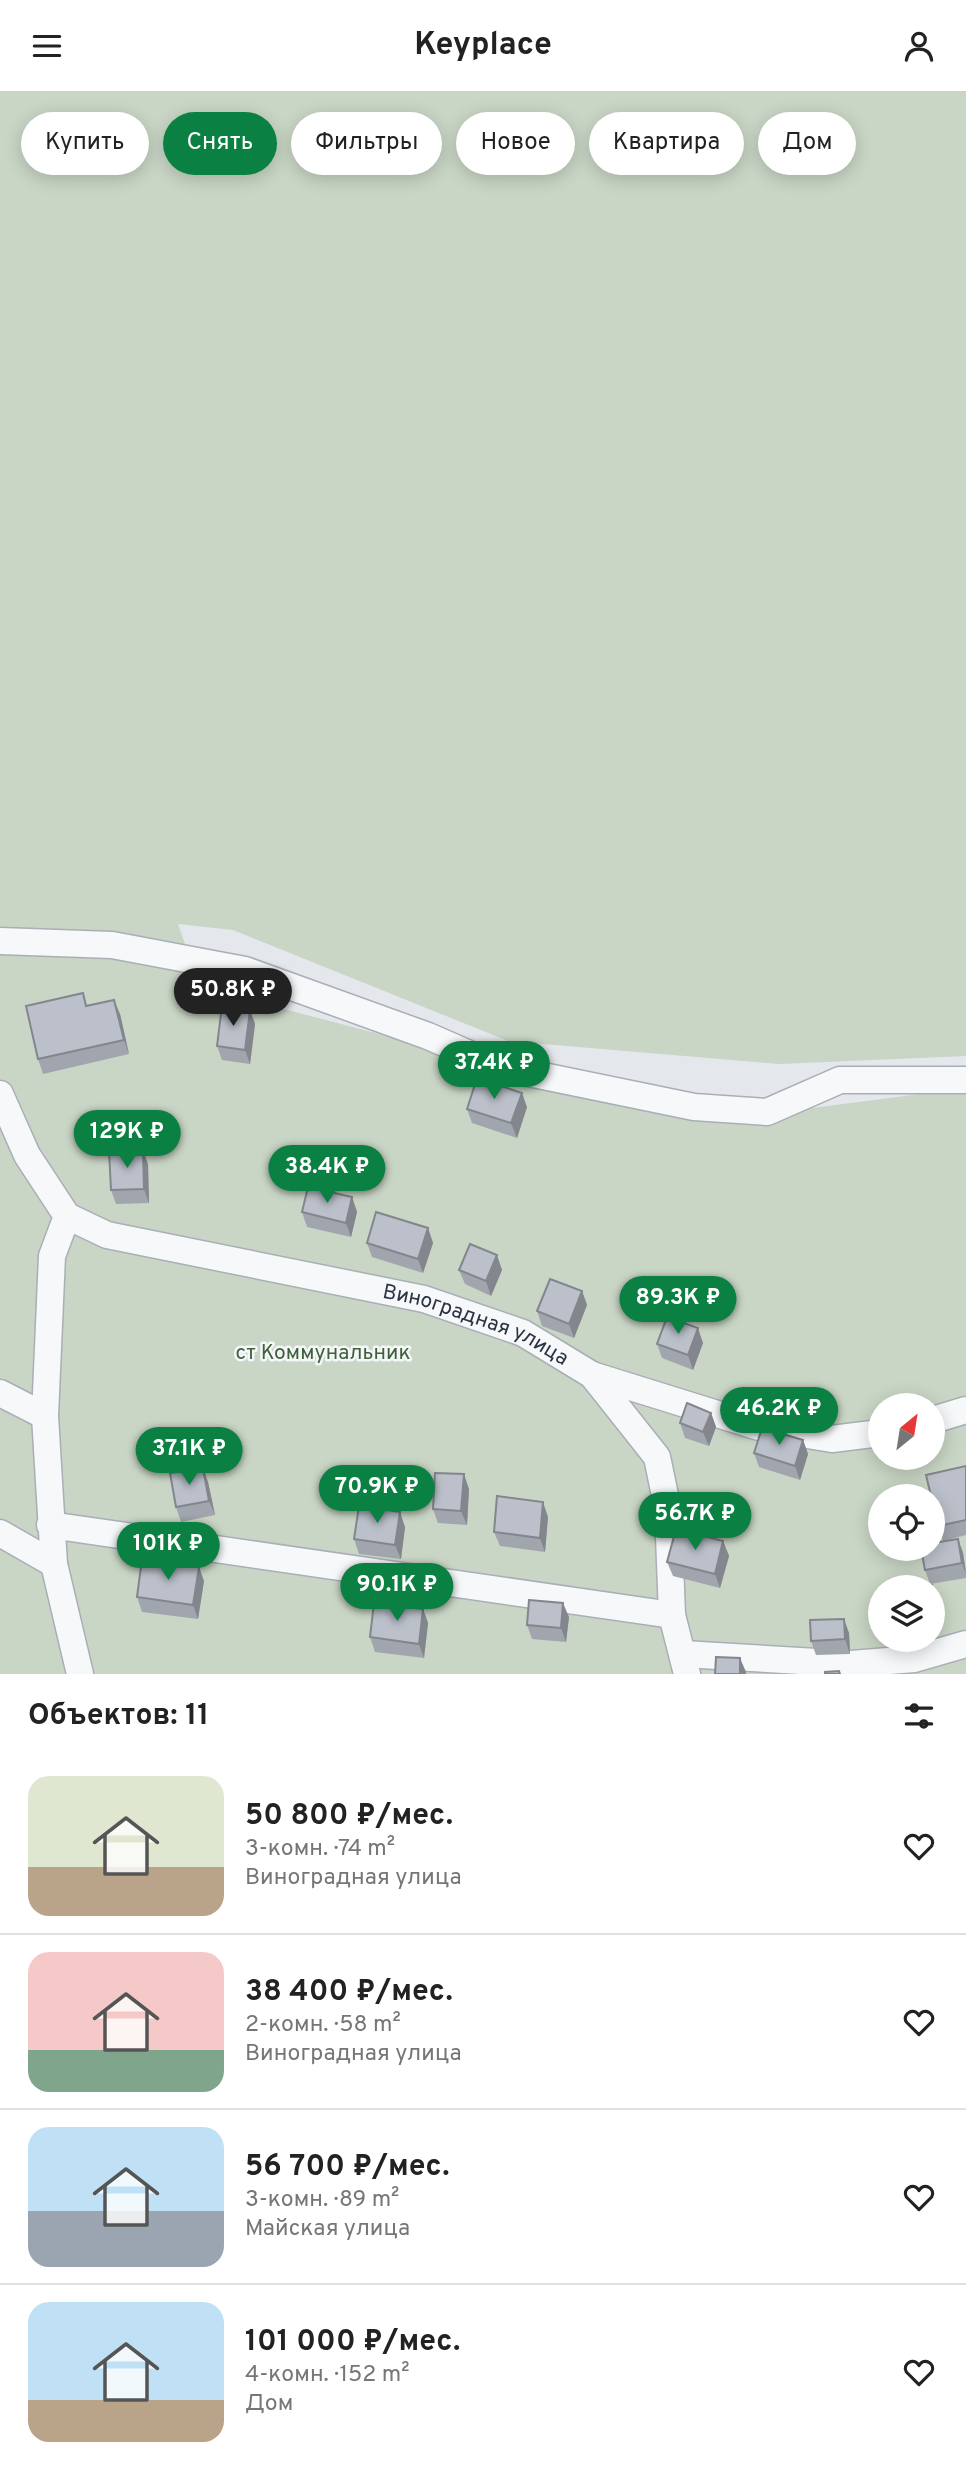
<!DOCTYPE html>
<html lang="ru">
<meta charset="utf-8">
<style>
body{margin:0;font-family:Overpass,sans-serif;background:#f6f6f6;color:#222;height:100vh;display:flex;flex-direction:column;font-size:26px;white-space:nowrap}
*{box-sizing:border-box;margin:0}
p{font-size:23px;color:#767676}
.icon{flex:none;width:38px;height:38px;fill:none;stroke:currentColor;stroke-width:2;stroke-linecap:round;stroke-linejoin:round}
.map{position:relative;height:1583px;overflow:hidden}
.panel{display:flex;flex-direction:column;background:#fff;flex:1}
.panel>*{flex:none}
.hud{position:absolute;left:21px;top:21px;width:924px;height:63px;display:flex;gap:14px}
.needle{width:46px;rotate:30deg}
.controls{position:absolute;left:868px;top:1302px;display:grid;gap:14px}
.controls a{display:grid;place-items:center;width:77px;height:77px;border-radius:50%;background:#fff;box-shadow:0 4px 18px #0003;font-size:35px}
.price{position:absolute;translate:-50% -60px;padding:0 16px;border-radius:24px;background:#0b8043;color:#fff;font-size:23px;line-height:46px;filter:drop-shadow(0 2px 4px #0008)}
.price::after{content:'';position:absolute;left:50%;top:42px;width:21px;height:16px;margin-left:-10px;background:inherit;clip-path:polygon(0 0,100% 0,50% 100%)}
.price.on{background:#222;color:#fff}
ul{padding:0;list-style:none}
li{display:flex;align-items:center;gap:21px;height:175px;padding:0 28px}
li+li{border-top:2px solid #e0e0e0}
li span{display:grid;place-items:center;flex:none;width:196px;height:140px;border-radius:21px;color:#555}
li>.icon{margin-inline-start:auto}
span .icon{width:84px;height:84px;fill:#fffc;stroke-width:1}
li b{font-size:30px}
h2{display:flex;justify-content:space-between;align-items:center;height:84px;padding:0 28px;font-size:30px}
.pill{padding:0 24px;border-radius:32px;background:#fff;box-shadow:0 4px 18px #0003;font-size:24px;line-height:63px}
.pill.on{background:#0b8043;color:#fff}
header{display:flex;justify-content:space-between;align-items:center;height:91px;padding:0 28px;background:#fff;font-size:32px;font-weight:700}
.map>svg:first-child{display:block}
.green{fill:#c9d6c5;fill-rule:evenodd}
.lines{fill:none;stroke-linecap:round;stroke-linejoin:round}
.minor-casing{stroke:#a9aeb7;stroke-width:29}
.minor{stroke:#f7f8fa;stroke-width:26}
.wall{fill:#a1a5ae}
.shaded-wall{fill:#83868d}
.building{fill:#bbc0ca;stroke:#83868d;stroke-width:2}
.labels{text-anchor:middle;stroke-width:5;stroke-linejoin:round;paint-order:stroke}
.street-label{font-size:21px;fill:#2b3445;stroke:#f4f6f9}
.park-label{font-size:21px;fill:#3f6138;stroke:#f4f6f9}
</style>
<header><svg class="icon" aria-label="menu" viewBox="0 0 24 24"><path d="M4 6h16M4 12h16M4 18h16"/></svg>Keyplace<svg class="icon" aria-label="person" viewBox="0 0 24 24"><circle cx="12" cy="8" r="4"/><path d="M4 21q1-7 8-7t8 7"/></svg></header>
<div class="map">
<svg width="966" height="1583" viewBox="0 0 966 1583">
<rect width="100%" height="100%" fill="#e4e7ec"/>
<path class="green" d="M0,0h966v965l-187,8 -271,-23 -275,-111 -55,-6 22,63 511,134 255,-33v586h-966zM880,1314h53v53h-53zM880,1405h53v53h-53zM880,1496h53v53h-53z"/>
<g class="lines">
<g class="minor-casing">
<g id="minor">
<path d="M0,850l112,4 133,25 183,66 71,31 195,40 73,5 73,-32h126"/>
<path d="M0,1003l27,61 40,61 -15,40 -7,160 9,148 26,110"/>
<path id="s1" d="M67,1125l40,19 317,64 99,34 69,42 167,52 73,12 48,-6"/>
<path d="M592,1284l65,82 11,53 4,105 15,59"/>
<path d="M0,1302l45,23"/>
<path d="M933,1329l33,-10"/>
<path d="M50,1434l622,90"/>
<path d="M0,1442l54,31"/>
<path d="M683,1563l168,10 63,-5 52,-15"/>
</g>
</g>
<use href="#minor" class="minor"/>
</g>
<g class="wall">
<path d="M88,915l32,8 9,40 -86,20 -5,-15z"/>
<path d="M250,919l5,14 -5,40 -28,-4 -5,-14z"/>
<path d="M527,1016l-10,31 -45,-15 -5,-14z"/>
<path d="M148,1073l1,39 -33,1 -5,-14z"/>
<path d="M352,1106l5,15 -6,25 -44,-10 -5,-15z"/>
<path d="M428,1137l5,15 -10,30 -51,-16 -5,-14z"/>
<path d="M459,1179h43l-11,26 -26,-12z"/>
<path d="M582,1200l5,14 -13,33 -32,-12 -5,-15z"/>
<path d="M703,1252l-10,27 -31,-12 -5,-14z"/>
<path d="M711,1322l5,14 -7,19 -24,-8 -5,-15z"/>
<path d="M803,1349l5,14 -8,26 -41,-13 -5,-14z"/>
<path d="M966,1375v69l-23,6 -5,-15z"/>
<path d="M208,1391l7,33 -34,7 -5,-15z"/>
<path d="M469,1398l-2,36 -29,-2 -5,-14z"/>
<path d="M548,1426l-3,35 -45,-6 -6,-14z"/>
<path d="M405,1436l-4,32 -42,-5 -5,-15z"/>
<path d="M958,1448l5,14 3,18v7l-36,6 -5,-14z"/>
<path d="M723,1450l6,15 -9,32 -47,-12 -6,-14z"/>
<path d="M204,1490l-6,38 -56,-7 -5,-15z"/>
<path d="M933,1496l4,13 4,27 -8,1z"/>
<path d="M423,1518l5,14 -4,35 -49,-6 -5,-15z"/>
<path d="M569,1526l-3,25 -34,-3 -5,-14z"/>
<path d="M849,1542l1,21 -34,1 -5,-14z"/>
</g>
<g class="shaded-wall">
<path d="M114,909l6,14 9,40 -5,-14z"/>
<path d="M250,919l5,14 -5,40 -5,-14z"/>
<path d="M522,1002l5,14 -10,31 -6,-15z"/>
<path d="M143,1059l5,14 1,39 -5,-14z"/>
<path d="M352,1106l5,15 -6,25 -5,-14z"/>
<path d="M428,1137l5,15 -10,30 -5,-14z"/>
<path d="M497,1164l5,15 -11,26 -5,-15z"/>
<path d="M582,1200l5,14 -13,33 -5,-14z"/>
<path d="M698,1237l5,15 -10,27 -5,-15z"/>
<path d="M711,1322l5,14 -7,19 -6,-14z"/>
<path d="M803,1349l5,14 -8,26 -5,-14z"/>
<path d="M203,1377l5,14 7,33 -6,-14z"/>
<path d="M464,1383l5,15 -2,36 -6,-14z"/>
<path d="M543,1411l5,15 -3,35 -5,-14z"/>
<path d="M400,1421l5,15 -4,32 -6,-14z"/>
<path d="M958,1448l5,14 3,21 -4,-11z"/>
<path d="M723,1450l6,15 -9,32 -5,-14z"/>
<path d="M199,1476l5,14 -6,38 -5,-14z"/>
<path d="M933,1496l4,13 4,27 -5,-14z"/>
<path d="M563,1512l6,14 -3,25 -5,-14z"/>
<path d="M423,1518l5,14 -4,35 -5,-14z"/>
<path d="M844,1528l5,14 1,21 -5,-15z"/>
<path d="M740,1567l6,14v2h-6z"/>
</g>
<g class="building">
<path d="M83,902l3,13 28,-6 10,40 -86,19 -12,-53z"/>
<path d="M222,915l28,4 -5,40 -28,-4z"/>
<path d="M477,987l45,15 -11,30 -44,-14z"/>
<path d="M143,1059l1,39 -33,1 -2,-39z"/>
<path d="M308,1096l44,10 -6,26 -44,-11z"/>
<path d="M376,1121l52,16 -10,31 -51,-16z"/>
<path d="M470,1153l27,11 -11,26 -27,-11z"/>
<path d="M550,1188l32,12 -13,33 -32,-13z"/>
<path d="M667,1226l31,11 -10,27 -31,-11z"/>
<path d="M687,1312l24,10 -8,19 -23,-9z"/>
<path d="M762,1337l41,12 -8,26 -41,-13z"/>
<path d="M966,1375v54l-28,6 -5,-21v-9h-2l-5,-21z"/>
<path d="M203,1377l6,33 -33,6 -6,-34z"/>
<path d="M435,1382l29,1 -3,37 -28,-2z"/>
<path d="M497,1405l46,6 -3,36 -46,-6z"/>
<path d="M359,1415l41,6 -5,33 -41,-6z"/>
<path d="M676,1438l47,12 -8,33 -48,-12z"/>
<path d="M958,1448l4,24 -37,7 -4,-21h12v-6z"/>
<path d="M142,1468l57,8 -6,38 -56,-8z"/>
<path d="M932,1494v2h-16z"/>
<path d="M933,1500l3,22h-3z"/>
<path d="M529,1509l34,3 -2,25 -34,-3z"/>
<path d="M374,1512l49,6 -4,35 -49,-7z"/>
<path d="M844,1528l1,20 -34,2 -1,-21z"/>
<path d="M716,1566l24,1v16h-25z"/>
<path d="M839,1580l1,3h-15v-2z"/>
</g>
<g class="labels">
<g class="street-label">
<text dy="7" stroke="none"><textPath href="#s1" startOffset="425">Виноградная улица</textPath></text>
</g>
<g class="park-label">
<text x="323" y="1268">ст Коммунальник</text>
</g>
</g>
</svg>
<div class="controls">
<a><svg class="needle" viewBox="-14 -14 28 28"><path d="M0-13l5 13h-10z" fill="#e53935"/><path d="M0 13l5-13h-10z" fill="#767676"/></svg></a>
<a><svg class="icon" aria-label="locate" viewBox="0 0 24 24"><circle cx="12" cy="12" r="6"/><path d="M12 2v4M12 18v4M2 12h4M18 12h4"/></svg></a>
<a><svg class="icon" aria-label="layers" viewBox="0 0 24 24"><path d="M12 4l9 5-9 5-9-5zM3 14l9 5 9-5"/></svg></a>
</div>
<b class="price on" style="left:233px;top:937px">50.8K ₽</b>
<b class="price" style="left:494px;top:1010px">37.4K ₽</b>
<b class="price" style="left:127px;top:1079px">129K ₽</b>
<b class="price" style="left:327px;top:1114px">38.4K ₽</b>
<b class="price" style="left:678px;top:1245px">89.3K ₽</b>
<b class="price" style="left:779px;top:1356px">46.2K ₽</b>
<b class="price" style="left:189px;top:1396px">37.1K ₽</b>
<b class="price" style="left:377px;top:1434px">70.9K ₽</b>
<b class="price" style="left:695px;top:1461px">56.7K ₽</b>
<b class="price" style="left:168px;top:1491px">101K ₽</b>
<b class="price" style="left:397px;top:1532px">90.1K ₽</b>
<div class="hud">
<a class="pill">Купить</a>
<a class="pill on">Снять</a>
<a class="pill">Фильтры</a>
<a class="pill">Новое</a>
<a class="pill">Квартира</a>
<a class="pill">Дом</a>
</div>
</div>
<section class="panel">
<h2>Объектов: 11<svg class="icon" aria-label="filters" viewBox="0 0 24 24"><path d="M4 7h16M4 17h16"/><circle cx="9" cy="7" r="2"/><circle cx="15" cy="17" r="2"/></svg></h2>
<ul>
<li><span style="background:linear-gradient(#dfe7d0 65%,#b9a48a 0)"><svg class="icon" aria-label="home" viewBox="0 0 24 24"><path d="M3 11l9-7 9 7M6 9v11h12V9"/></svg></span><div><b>50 800 ₽/мес.</b><p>3-комн. · 74 m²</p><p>Виноградная улица</p></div><svg class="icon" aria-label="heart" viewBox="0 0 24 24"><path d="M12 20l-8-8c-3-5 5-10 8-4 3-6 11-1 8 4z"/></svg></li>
<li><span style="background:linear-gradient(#f6c9c9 70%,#7fa58c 0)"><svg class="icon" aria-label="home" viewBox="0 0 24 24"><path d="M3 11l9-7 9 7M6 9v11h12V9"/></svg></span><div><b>38 400 ₽/мес.</b><p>2-комн. · 58 m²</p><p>Виноградная улица</p></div><svg class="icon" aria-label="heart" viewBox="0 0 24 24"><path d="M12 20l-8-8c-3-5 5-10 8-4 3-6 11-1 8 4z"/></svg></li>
<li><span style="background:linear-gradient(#bfe0f5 60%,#9aa5b1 0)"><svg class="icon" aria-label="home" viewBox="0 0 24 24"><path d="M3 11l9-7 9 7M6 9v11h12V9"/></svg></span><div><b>56 700 ₽/мес.</b><p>3-комн. · 89 m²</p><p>Майская улица</p></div><svg class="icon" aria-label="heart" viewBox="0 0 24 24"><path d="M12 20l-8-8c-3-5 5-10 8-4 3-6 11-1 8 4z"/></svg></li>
<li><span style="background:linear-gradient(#bfe0f5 70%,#b9a48a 0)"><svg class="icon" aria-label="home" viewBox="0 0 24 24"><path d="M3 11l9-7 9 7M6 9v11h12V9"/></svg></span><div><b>101 000 ₽/мес.</b><p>4-комн. · 152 m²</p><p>Дом</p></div><svg class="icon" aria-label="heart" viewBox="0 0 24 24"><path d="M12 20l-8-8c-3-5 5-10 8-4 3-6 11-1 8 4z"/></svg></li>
</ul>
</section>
